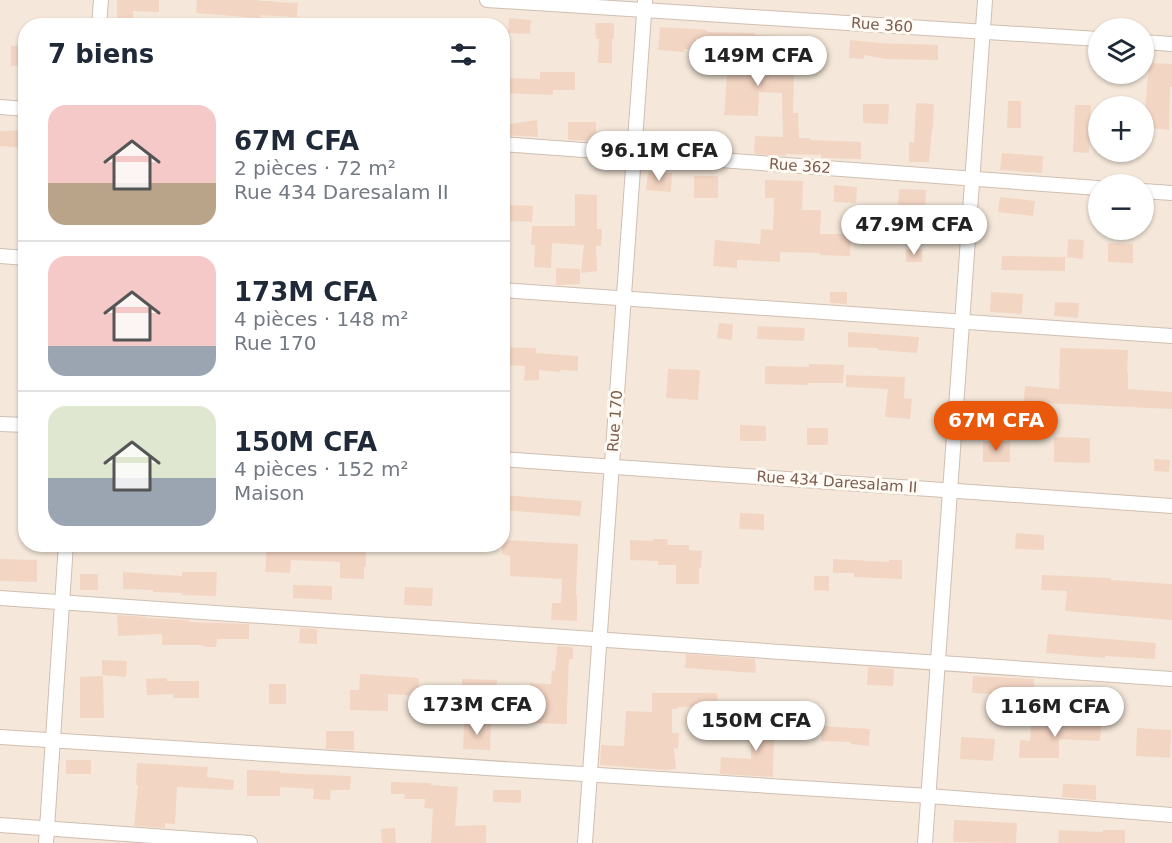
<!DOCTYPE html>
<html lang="fr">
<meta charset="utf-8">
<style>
body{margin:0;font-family:"DejaVu Sans",sans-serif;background:#f6f6f7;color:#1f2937;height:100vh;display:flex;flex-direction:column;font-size:22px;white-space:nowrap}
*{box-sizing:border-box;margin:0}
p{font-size:20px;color:#747a83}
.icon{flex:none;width:33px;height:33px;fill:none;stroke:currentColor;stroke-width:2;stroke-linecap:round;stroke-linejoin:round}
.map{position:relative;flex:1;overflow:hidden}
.drawer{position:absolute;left:18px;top:18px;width:492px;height:534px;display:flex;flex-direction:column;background:#fff;border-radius:24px;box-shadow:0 2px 4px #0004}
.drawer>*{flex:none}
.controls{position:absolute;left:1088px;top:18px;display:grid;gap:12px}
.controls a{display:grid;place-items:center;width:66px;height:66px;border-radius:50%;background:#fff;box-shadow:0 2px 4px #0004;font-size:30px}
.price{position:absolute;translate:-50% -51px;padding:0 14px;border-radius:21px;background:#fff;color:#222;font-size:20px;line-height:39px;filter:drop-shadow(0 2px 3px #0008)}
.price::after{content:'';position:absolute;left:50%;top:36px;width:18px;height:14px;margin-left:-9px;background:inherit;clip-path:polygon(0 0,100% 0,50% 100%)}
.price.selected{background:#ea580c;color:#fff}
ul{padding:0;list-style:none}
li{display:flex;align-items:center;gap:18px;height:150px;padding:0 30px}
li+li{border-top:2px solid #e0e1e3}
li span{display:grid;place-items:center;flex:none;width:168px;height:120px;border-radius:18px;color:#555}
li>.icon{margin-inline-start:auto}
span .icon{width:72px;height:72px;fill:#fffc;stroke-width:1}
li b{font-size:26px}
h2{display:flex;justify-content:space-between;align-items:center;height:72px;padding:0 30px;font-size:26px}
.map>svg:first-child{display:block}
.residential{fill:#f5e8da;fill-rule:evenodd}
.building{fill:#f3d5c3}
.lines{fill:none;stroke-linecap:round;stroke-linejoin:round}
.street-casing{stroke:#d1beb0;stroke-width:16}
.street{stroke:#fff;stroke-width:14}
.labels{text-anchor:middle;stroke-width:6;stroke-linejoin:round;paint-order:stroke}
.street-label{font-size:15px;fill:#7a5c4d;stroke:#fffaf3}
</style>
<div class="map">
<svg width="1172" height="843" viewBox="0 0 1172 843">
<rect width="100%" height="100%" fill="#fdf6ec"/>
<path class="residential" d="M0,0h1172v843h-1172zM26,26h476v518h-476zM1098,28h45v46h-45zM1098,106h45v46h-45zM1098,184h45v46h-45z"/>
<g class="building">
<path d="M117,0h42v12l-26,-1 1,15h-17z"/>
<path d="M197,0h62v1h14v1l25,1 -1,14 -36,-2 -1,3 -64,-5z"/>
<path d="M509,18l22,2 -1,14 -22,-1z"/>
<path d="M595,23h19v16h-2v24h-14l1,-24h-3z"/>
<path d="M660,27l34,2 13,1v2l48,1v2l34,1v12h-13l-1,25 19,1 -1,39h5l1,25h11v2l51,2v17l-40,-1v-3l-35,-1v2l-32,-2 1,-18 28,1 -1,-44 -23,-1 -1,24 -34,-1 5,-65 -45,-1v3l-26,-2z"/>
<path d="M850,40l29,3 59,2v15l-52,-1 -22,-4v4l-15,-1z"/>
<rect x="11" y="46" width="15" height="20"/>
<path d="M1149,63l23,1v23l-2,-1 -1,44 -26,-3v-16h2z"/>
<path d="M540,72h35v18h-22v5l-49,-2 1,-15 35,1z"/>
<path d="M1008,101h13v27h-14z"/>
<path d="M916,103l18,1 -1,25h-1l-3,33h-20v-20h5z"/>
<path d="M863,104h26l-1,20 -25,-1z"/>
<path d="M1075,105h16l-2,48 -16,-1z"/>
<path d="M537,120l1,17 -36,-2v-10z"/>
<path d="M568,122h28v19l-28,-1z"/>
<path d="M26,130v18l-26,-2v-15z"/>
<path d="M1002,153l41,3 -1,17 -42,-3z"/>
<path d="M648,172l24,1 -1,19 -25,-2z"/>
<rect x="694" y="176" width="24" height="22"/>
<path d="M765,180l38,1 -1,29h19l-1,24h31l-1,22 -30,-1v-2l-40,-1v10l-43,-2v8l-24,-2 2,-26 45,4 1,-15 12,1 1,-32h-9z"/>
<path d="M834,185l23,2 -1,16 -22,-1z"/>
<path d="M899,189l27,1 -1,20 -27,-1z"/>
<path d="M575,194l22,1v34h5l-1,17h-5l1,25 -16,2 3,-28 -32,-2 -1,25 -17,-1 1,-22h-4l1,-19h43z"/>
<path d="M1000,197l35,4 -2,15 -35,-4z"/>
<path d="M509,205l24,1 -1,16 -23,-1z"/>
<path d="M1068,239l16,1 -1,19 -16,-2z"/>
<path d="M1108,243l25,1v19l-25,-1z"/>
<rect x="906" y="249" width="16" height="13"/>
<path d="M1002,256l63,1v14l-64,-1z"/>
<path d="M556,268l24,1v15l-24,1z"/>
<path d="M830,292h17v12l-17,-1z"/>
<path d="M991,292l32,2 -1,20 -32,-2z"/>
<path d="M1055,302l24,1 -1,15 -24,-2z"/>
<path d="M719,323l14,1 -1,16 -15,-2z"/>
<path d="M758,326l47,2 -1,13 -47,-2z"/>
<path d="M848,332l71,5 -2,16 -39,-3v-2l-30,-1z"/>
<path d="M502,347l34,1v5l42,3v15l-18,-1v2l-21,-2v10l-15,1 1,-15 -23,-1z"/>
<path d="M1060,348l68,2 -1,22h1v17l44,3v17l-148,-7 1,-16 34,3z"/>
<path d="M809,364l35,1 -1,18h-35v2l-43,-1v-18l44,1z"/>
<path d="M668,369l32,1 -2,30 -32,-2z"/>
<path d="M846,375l59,2 -1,21 8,1 -2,20 -25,-2 3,-28 -42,-2z"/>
<path d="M740,425l26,1v15h-26z"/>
<rect x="807" y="428" width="21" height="17"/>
<path d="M1054,437l36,1v25l-36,-1z"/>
<rect x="983" y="441" width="27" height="21"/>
<path d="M1154,459l16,1 -1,12 -15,-1z"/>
<path d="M502,495l80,6 -2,15 -78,-6z"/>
<path d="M740,513l24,1v16l-25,-1z"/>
<path d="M1016,533l28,2v15l-29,-1z"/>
<path d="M653,539h15l-1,6h22v5l13,1 -1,17h-2v16h-23v-19h-18v-4l-28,-1v-20l23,1z"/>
<path d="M502,540l76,4 -2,51h1v26l-26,-1 1,-17h9l1,-24 -52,-3v-20l-8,-2z"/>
<path d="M267,544h72v5h27v18h-2v12l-24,-1v-16l-49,-2 -1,13 -25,-1z"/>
<path d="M0,559l37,1v22l-37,-1z"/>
<path d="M833,559l56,3v-2h13v19l-48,-2v-4h-21z"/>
<path d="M123,572l59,4v-4h35l-1,24 -34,-1v-2l-29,-1v-2l-30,-1z"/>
<rect x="80" y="574" width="18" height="16"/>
<path d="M1042,575l69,3v2l61,4v36l-107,-9 2,-20 -26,-1z"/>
<path d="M814,576h15v15l-15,-1z"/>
<path d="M293,585l39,1v14l-39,-2z"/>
<path d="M405,587l28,1 -1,18 -28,-1z"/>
<path d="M117,615l30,2v1l42,2v2l60,2v15h-32l-1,8h-13l1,-2h-42v-11l-44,2z"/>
<path d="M300,628l17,1v15l-18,-1z"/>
<path d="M1048,634l108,9 -1,16 -50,-3v2l-59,-5z"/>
<path d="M557,646l16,1v12h-4l-2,48v17l-43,-1v-16h4l1,-24 22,1 1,-14 3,1z"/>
<path d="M686,654l69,5 1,14 -71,-5z"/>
<path d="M102,660l25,1 -1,16 -24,-2z"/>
<path d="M868,667l26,2 -1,17 -26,-1z"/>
<path d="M360,674l59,4 -1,18 -30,-2v17l-38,-1v-20h9z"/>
<path d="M103,676l1,42h-24v-41z"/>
<path d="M973,676l61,3v17l-62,-3z"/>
<path d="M167,678v3h32v17h-26v-4l-26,1 -1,-16z"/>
<path d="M462,679l35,1 -1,19 -34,-1z"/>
<rect x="269" y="684" width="17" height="20"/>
<path d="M652,693h65l1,13 -40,1v2h-6v24h7l-1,16 -4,-1 2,21 -11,1 -65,-5 1,-20 23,1 2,-35 26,1z"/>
<path d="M751,718l28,1 -1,17h-4l-1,41 -53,-3 1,-17 30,2z"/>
<path d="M1031,721l70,3 -1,17 -41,-2v19h-40l1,-18 10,1z"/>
<path d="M464,723l27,1 -1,26 -27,-1z"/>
<path d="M822,726l48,3 -1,17 -18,-2v-2l-30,-1z"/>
<path d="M1137,728l34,2 -1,28 -34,-2z"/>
<path d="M326,731h28v19l-28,-1z"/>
<path d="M961,737l34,2 -2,22 -33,-2z"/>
<rect x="66" y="760" width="25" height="14"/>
<path d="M137,763l71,4 -1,10 27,3 -1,10 -56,-3 -2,37 -10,-1v5l-31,-2 4,-41h-2z"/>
<path d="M247,770l33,1v2l71,3 -1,14h-19l-1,10 -17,-1 1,-10 -34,-2v9h-33z"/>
<path d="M391,782l40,1v2l27,2 -3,39 31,-1v18h-55l2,-34 -9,-1 1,-9h-21l1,-5h-14z"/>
<path d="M1063,784l33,1v15l-34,-3z"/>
<path d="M493,790h28v13l-28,-1z"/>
<path d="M954,820l63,3 -1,20 -63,-1z"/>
<path d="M395,828l1,15h-14l-1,-14z"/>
<path d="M1059,830l44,2v-2h22v13h-67z"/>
</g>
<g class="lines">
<g class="street-casing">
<g id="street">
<path d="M487,0l611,39"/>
<path d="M99,26l2,-26"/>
<path d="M1143,42l29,2"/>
<path d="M0,107l26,2"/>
<path d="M502,144l596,44"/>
<path d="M1143,191l29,2"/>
<path d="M0,256l26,2"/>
<path d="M502,290l670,46"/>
<path d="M0,424l26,1"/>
<path d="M502,459l670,47"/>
<path d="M0,598l1172,81"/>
<path d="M0,737l929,59 243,19"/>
<path d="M0,825l250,18"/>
<path d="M46,843l20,-299"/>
<path d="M585,843l60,-843"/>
<path d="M925,843l60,-843"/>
</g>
</g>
<use href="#street" class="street"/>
</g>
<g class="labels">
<g class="street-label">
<text transform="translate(882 25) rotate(4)" y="5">Rue 360</text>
<text transform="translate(800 166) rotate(4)" y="5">Rue 362</text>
<text transform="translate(615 421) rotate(-86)" y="5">Rue 170</text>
<text transform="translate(837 482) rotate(4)" y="5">Rue 434 Daresalam II</text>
</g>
</g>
</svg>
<div class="controls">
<a><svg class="icon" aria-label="layers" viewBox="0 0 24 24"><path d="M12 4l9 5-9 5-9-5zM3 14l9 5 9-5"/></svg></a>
<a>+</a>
<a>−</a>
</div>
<b class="price" style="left:758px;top:87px">149M CFA</b>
<b class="price" style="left:659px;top:182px">96.1M CFA</b>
<b class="price" style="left:914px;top:256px">47.9M CFA</b>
<b class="price selected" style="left:996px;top:452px">67M CFA</b>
<b class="price" style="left:477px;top:736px">173M CFA</b>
<b class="price" style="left:1055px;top:738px">116M CFA</b>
<b class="price" style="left:756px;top:752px">150M CFA</b>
<section class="drawer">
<h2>7 biens<svg class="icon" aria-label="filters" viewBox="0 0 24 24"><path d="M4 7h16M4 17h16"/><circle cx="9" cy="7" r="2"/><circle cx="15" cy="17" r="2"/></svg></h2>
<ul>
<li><span style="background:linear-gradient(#f6c9c9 65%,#b9a48a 0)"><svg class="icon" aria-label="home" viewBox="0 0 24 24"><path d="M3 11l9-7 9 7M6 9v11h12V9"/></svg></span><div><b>67M CFA</b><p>2 pièces · 72 m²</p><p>Rue 434 Daresalam II</p></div></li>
<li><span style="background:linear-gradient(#f6c9c9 75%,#9aa5b1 0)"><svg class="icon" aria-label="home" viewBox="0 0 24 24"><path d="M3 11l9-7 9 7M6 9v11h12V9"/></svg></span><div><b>173M CFA</b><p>4 pièces · 148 m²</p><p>Rue 170</p></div></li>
<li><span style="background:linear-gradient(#dfe7d0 60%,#9aa5b1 0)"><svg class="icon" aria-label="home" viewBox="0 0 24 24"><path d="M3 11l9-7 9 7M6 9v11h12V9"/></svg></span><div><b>150M CFA</b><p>4 pièces · 152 m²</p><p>Maison</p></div></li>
</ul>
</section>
</div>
